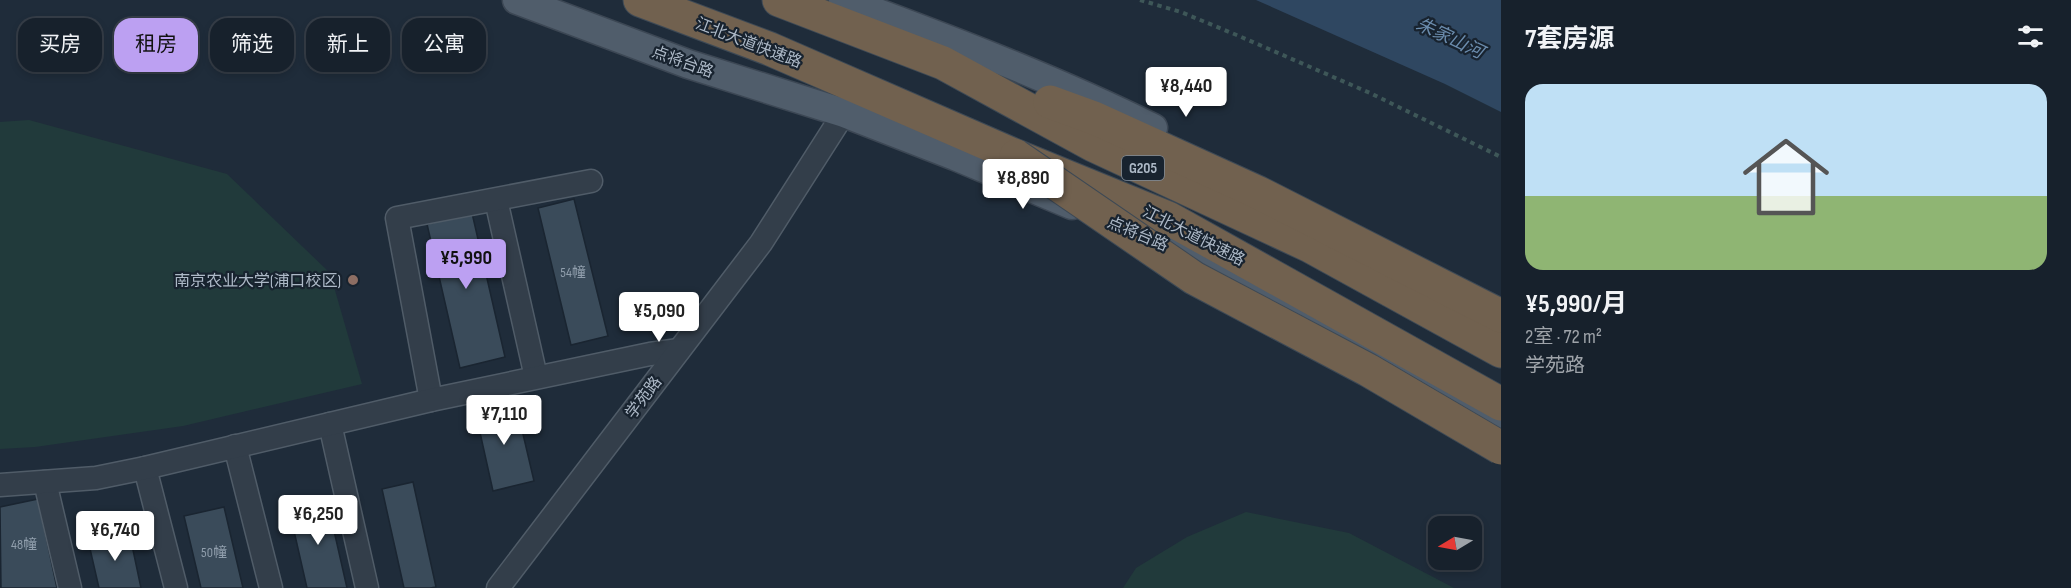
<!DOCTYPE html>
<html lang="zh">
<meta charset="utf-8">
<style>
body{margin:0;font-family:"Sofia Sans Condensed","Noto Sans SC",sans-serif;background:#202934;color:#f1f3f6;height:100vh;display:flex;flex-direction:column;font-size:22px;white-space:nowrap}
*{box-sizing:border-box;margin:0}
p{font-size:20px;color:#9ea3a9}
.icon{flex:none;width:33px;height:33px;fill:none;stroke:currentColor;stroke-width:2;stroke-linecap:round;stroke-linejoin:round}
.map{position:relative;flex:1;overflow:hidden}
.details{display:flex;flex-direction:column;background:#17212c;width:570px}
.details>*{flex:none}
.guide{position:absolute;left:18px;top:18px;width:570px;height:54px;display:flex;gap:12px}
.needle{width:39px;rotate:260deg}
.fabs{position:absolute;left:1428px;top:516px;display:grid;gap:12px}
.fabs a{display:grid;place-items:center;width:54px;height:54px;border-radius:12px;background:#17212c;box-shadow:0 3px 9px #0003,0 0 0 2px #363e48;font-size:30px}
.price{position:absolute;translate:-50% -51px;padding:0 14px;border-radius:6px;background:#fff;color:#222;font-size:20px;line-height:39px;filter:drop-shadow(0 2px 3px #0008)}
.price::after{content:'';position:absolute;left:50%;top:36px;width:18px;height:14px;margin-left:-9px;background:inherit;clip-path:polygon(0 0,100% 0,50% 100%)}
.price.on{background:#bca0f2;color:#111}
ul{padding:0;list-style:none}
li{display:grid;align-content:center;gap:12px;height:318px;padding:0 24px}
li span{display:grid;place-items:center;height:186px;border-radius:18px;color:#555}
li>.icon{margin-inline-start:auto}
span .icon{width:108px;height:108px;fill:#fffc;stroke-width:1}
li b{font-size:26px}
h2{display:flex;justify-content:space-between;align-items:center;height:72px;padding:0 24px;font-size:26px}
.chip{padding:0 21px;border-radius:18px;background:#17212c;box-shadow:0 3px 9px #0003,0 0 0 2px #363e48;font-size:21px;line-height:54px}
.chip.on{background:#bca0f2;color:#111}
main{display:flex;flex:1;min-height:0}
.map>svg:first-child{display:block}
.green{fill:#213a3b}
.water{fill:#2f4761}
.building{fill:#3a4b5a;stroke:#1a2531;stroke-width:1.5}
.lines{fill:none;stroke-linecap:round;stroke-linejoin:round}
.minor-casing{stroke:#505c68;stroke-width:25}
.major-casing{stroke:#3c4754;stroke-width:31}
.highway-casing{stroke:#3d4955;stroke-width:35}
.path{stroke:#3e5758;stroke-width:4;stroke-dasharray:4.5 4.5;stroke-linecap:butt}
.minor{stroke:#333e4a;stroke-width:22}
.major{stroke:#505d6b;stroke-width:28}
.highway{stroke:#71614f;stroke-width:33}
.highway-bridge-casing{stroke:#3d4955;stroke-width:35;stroke-linecap:butt}
.highway-bridge{stroke:#71614f;stroke-width:33}
.education-dot{fill:#8d6e63;stroke:#18232f;stroke-width:2}
.labels{text-anchor:middle;stroke-width:4.5;stroke-linejoin:round;paint-order:stroke}
.number-label{font-size:14px;fill:#909eac}
.shield{fill:#18232f;stroke:#808c99;stroke-width:1.5}
.shield-label{font-size:15px;font-weight:bold;fill:#adb9c7}
.street-label{font-size:16px;fill:#adb9c7;stroke:#18232f}
.poi-label{font-size:16px;fill:#adb9c7;stroke:#18232f;text-anchor:end}
.water-label{font-size:18px;font-style:italic;fill:#6b8cad;stroke:#18232f}
</style>
<main>
<div class="map">
<svg width="1501" height="588" viewBox="0 0 1501 588">
<rect width="100%" height="100%" fill="#1f2c3a"/>
<g class="green">
<path d="M29,120l198,54 103,99 32,111 -179,42 -148,21 -35,2v-327z"/>
<path d="M1246,512l103,21 105,55h-331l13,-20 51,-31z"/>
</g>
<path class="water" d="M1256,0h245v112l-56,-28z"/>
<g class="building">
<path d="M574,199l34,137 -37,9 -33,-137z"/>
<path d="M472,213l33,144 -45,11 -33,-144z"/>
<path d="M515,400l19,81 -41,10 -18,-81z"/>
<path d="M413,482l23,105 -6,1h-26l-22,-99z"/>
<path d="M38,499l19,89h-56l-1,-81z"/>
<path d="M327,500l20,88h-40l-18,-79z"/>
<path d="M224,507l19,81h-42l-17,-72z"/>
<path d="M129,531l12,57h-42l-11,-48z"/>
</g>
<g class="lines">
<g class="minor-casing">
<g id="minor">
<path d="M496,200l40,177"/>
<path d="M431,400l-34,-182 194,-37"/>
<path d="M330,424l37,164"/>
<path d="M235,446l36,142"/>
<path d="M145,468l31,120"/>
<path d="M45,482l25,106"/>
<path d="M0,485l96,-7 49,-10 286,-68 219,-46 29,-4"/>
<path d="M498,588l263,-345 83,-130"/>
</g>
</g>
<g class="major-casing">
<g id="major">
<path d="M517,0l171,64 156,49 111,43 117,49"/>
<path d="M843,0c105,39 209,78 310,128"/>
<path d="M1154,240l82,35 265,149"/>
</g>
</g>
<g class="highway-casing">
<g id="highway">
<path d="M640,0l130,49 246,107 152,62 333,186"/>
<path d="M779,0l164,63 150,82 217,101 191,105"/>
<path d="M1050,102l44,16 165,75 242,123"/>
</g>
</g>
<path class="path" d="M1140,0l41,12 58,24 131,57 131,64"/>
<use href="#minor" class="minor"/>
<use href="#major" class="major"/>
<use href="#highway" class="highway"/>
<g class="highway-bridge-casing">
<path id="highway-bridge" d="M1016,156l178,122 174,92 133,78"/>
</g>
<use href="#highway-bridge" class="highway-bridge"/>
</g>
<circle class="education-dot" cx="353" cy="280" r="6"/>
<g class="labels">
<g class="number-label">
<text x="573" y="277">54幢</text>
<text x="24" y="549">48幢</text>
<text x="214" y="557">50幢</text>
</g>
<rect class="shield" x="1122" y="156" width="42" height="24" rx="4.5"/>
<g class="shield-label">
<text x="1143" y="173">G205</text>
</g>
<g class="street-label">
<text transform="translate(749 42) rotate(21)" y="6">江北大道快速路</text>
<text transform="translate(683 61) rotate(20)" y="6">点将台路</text>
<text transform="translate(1138 233) rotate(23)" y="6">点将台路</text>
<text transform="translate(1194 235) rotate(27)" y="6">江北大道快速路</text>
<text transform="translate(643 397) rotate(-53)" y="6">学苑路</text>
</g>
<g class="poi-label">
<text x="341" y="286">南京农业大学(浦口校区)</text>
</g>
<g class="water-label">
<text transform="translate(1450 38) rotate(25)" y="6">朱家山河</text>
</g>
</g>
</svg>
<div class="fabs">
<a><svg class="needle" viewBox="-14 -14 28 28"><path d="M0-13l5 13h-10z" fill="#e53935"/><path d="M0 13l5-13h-10z" fill="#9ea3a9"/></svg></a>
</div>
<b class="price" style="left:1186px;top:118px">¥8,440</b>
<b class="price" style="left:1023px;top:210px">¥8,890</b>
<b class="price on" style="left:466px;top:290px">¥5,990</b>
<b class="price" style="left:659px;top:343px">¥5,090</b>
<b class="price" style="left:504px;top:446px">¥7,110</b>
<b class="price" style="left:318px;top:546px">¥6,250</b>
<b class="price" style="left:115px;top:562px">¥6,740</b>
<div class="guide">
<a class="chip">买房</a>
<a class="chip on">租房</a>
<a class="chip">筛选</a>
<a class="chip">新上</a>
<a class="chip">公寓</a>
</div>
</div>
<section class="details">
<h2>7套房源<svg class="icon" aria-label="filters" viewBox="0 0 24 24"><path d="M4 7h16M4 17h16"/><circle cx="9" cy="7" r="2"/><circle cx="15" cy="17" r="2"/></svg></h2>
<ul>
<li><span style="background:linear-gradient(#bfe0f5 60%,#8fb573 0)"><svg class="icon" aria-label="home" viewBox="0 0 24 24"><path d="M3 11l9-7 9 7M6 9v11h12V9"/></svg></span><div><b>¥5,990/月</b><p>2室 · 72 m²</p><p>学苑路</p></div></li>
</ul>
</section>
</main>
